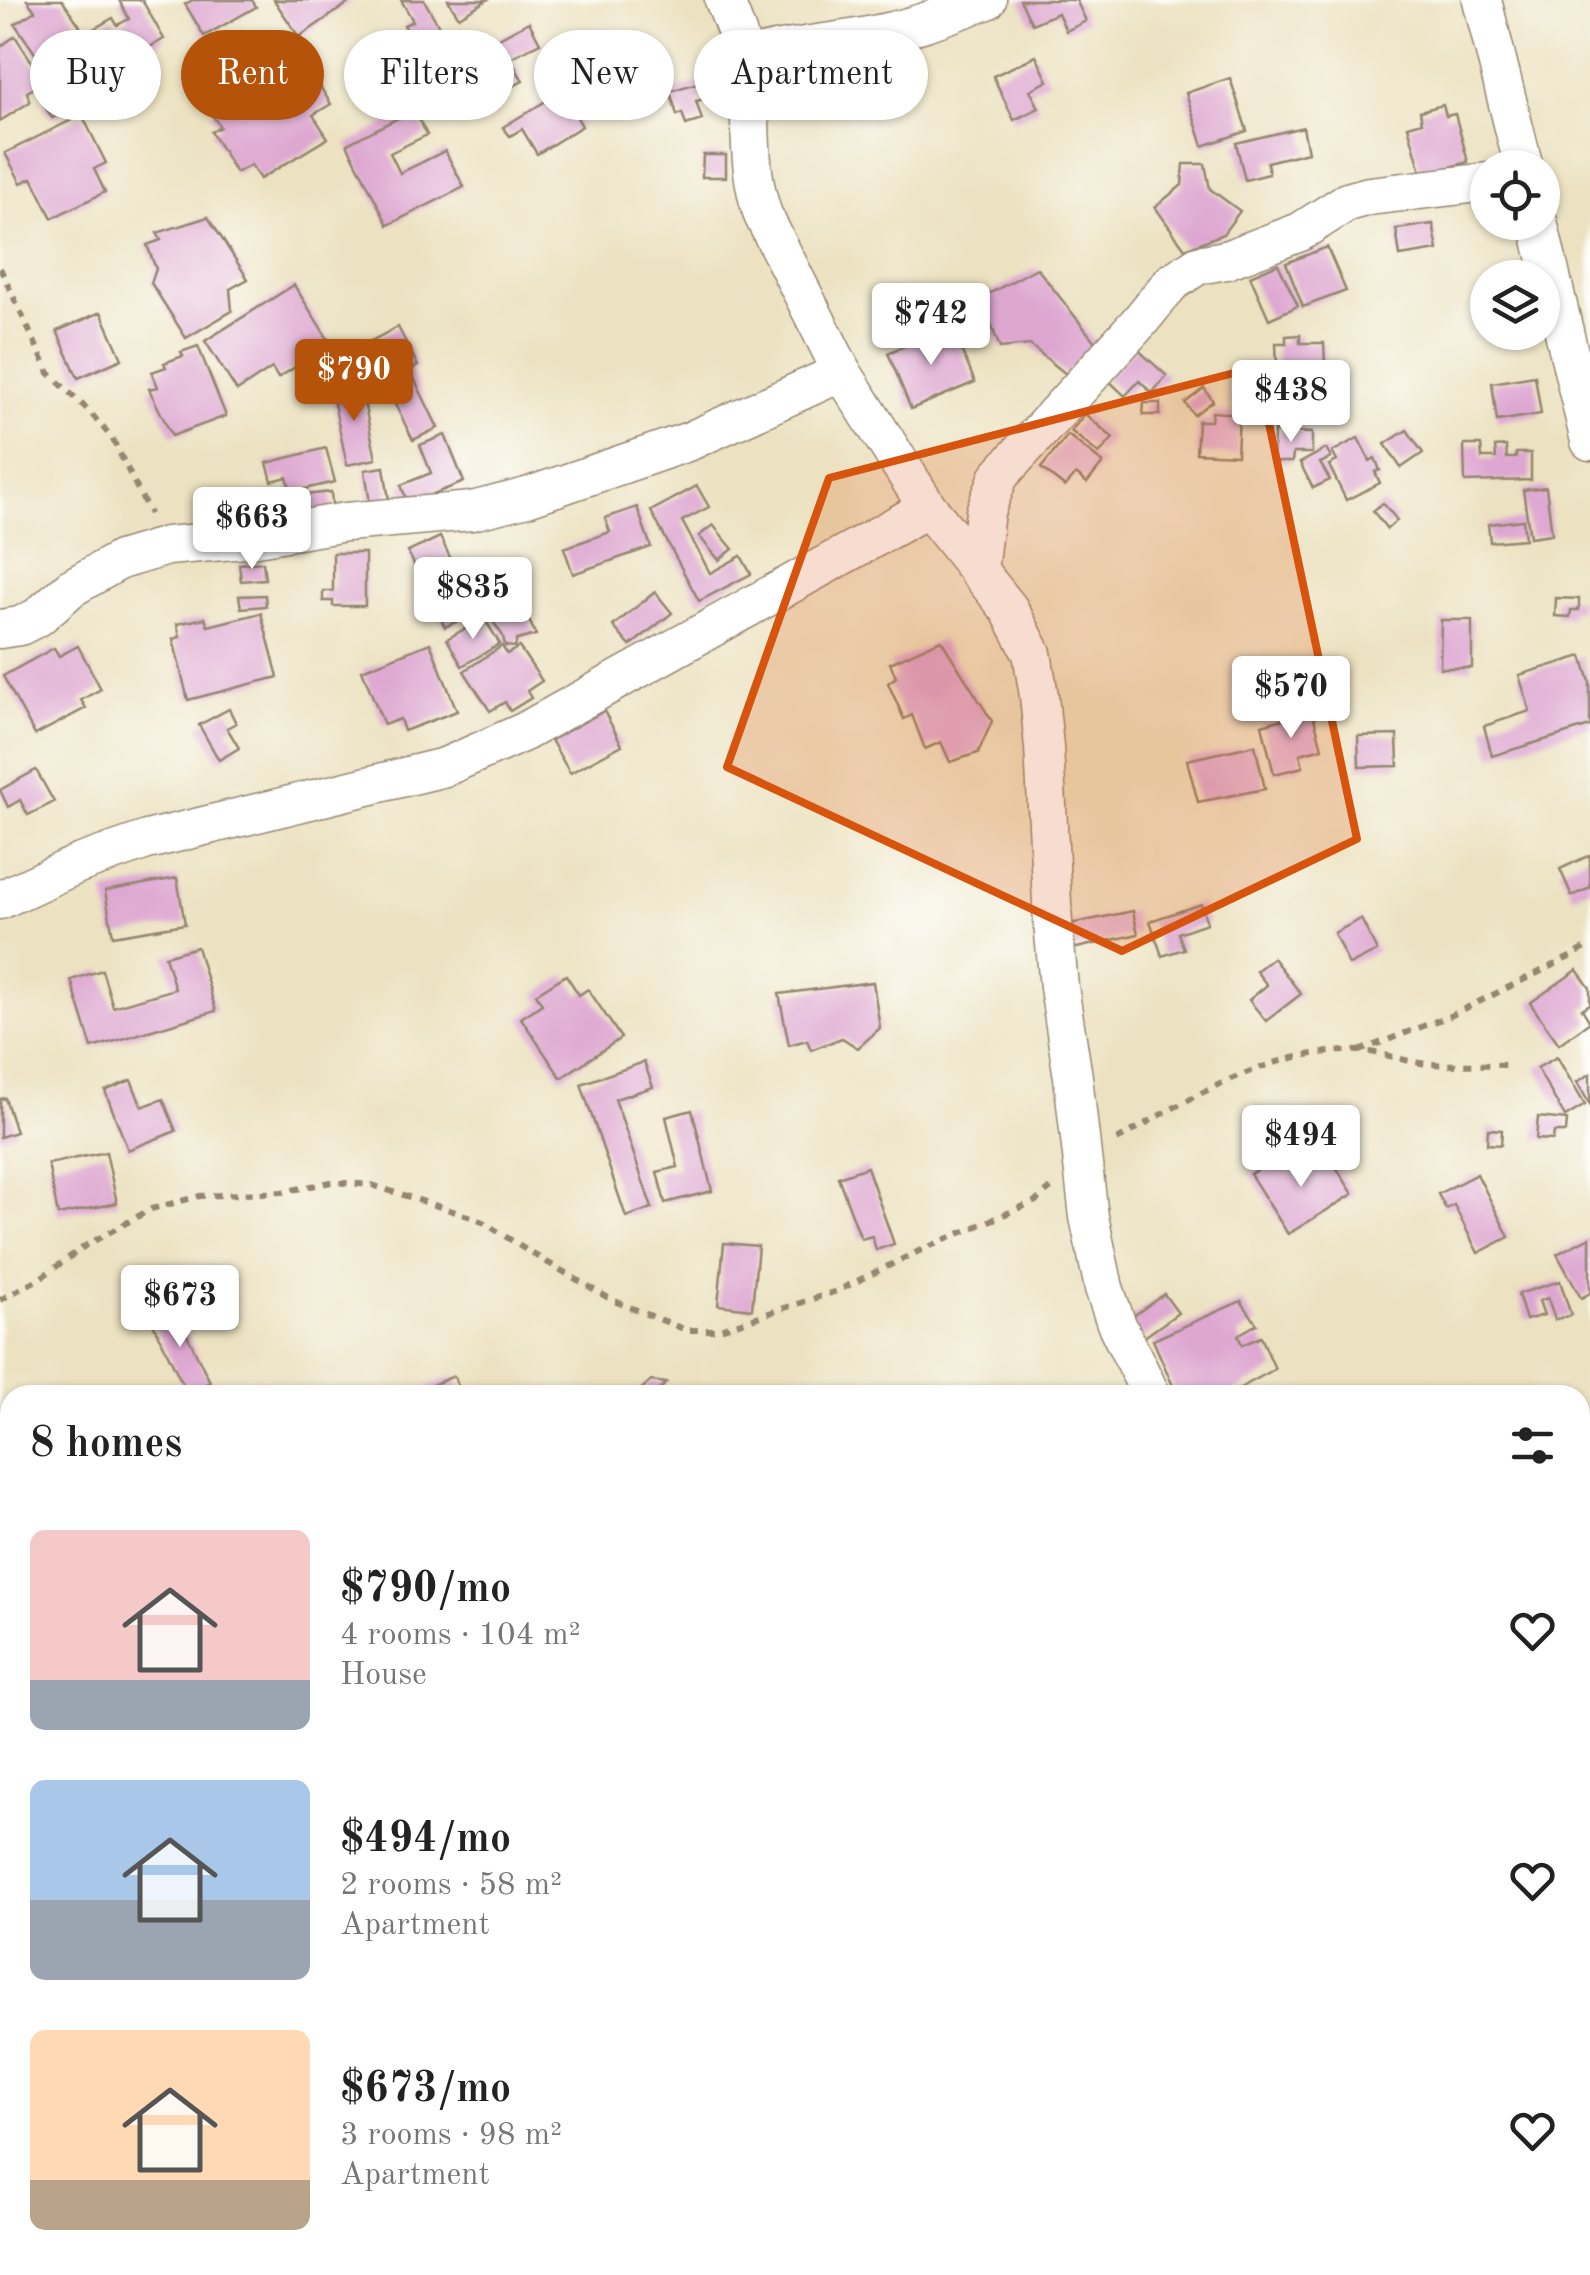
<!DOCTYPE html>
<meta charset="utf-8">
<style>
body{margin:0;font-family:"Old Standard TT",serif;background:#f2f2f2;color:#222;height:100vh;display:flex;flex-direction:column;font-size:38px;white-space:nowrap}
*{box-sizing:border-box;margin:0}
p{font-size:32px;color:#767676}
.icon{flex:none;width:55px;height:55px;fill:none;stroke:currentColor;stroke-width:2;stroke-linecap:round;stroke-linejoin:round}
.map{position:relative;flex:1;overflow:hidden}
.details{position:absolute;left:0px;top:1385px;width:1590px;height:890px;display:flex;flex-direction:column;background:#fff;border-radius:30px 30px 0 0;box-shadow:0 2px 8px #0004}
.details>*{flex:none}
.banner{position:absolute;left:30px;top:30px;width:1000px;height:90px;display:flex;gap:20px}
.tools{position:absolute;left:1470px;top:150px;display:grid;gap:20px}
.tools a{display:grid;place-items:center;width:90px;height:90px;border-radius:50%;background:#fff;box-shadow:0 2px 8px #0004;font-size:50px}
.price{position:absolute;translate:-50% -85px;padding:0 22px;border-radius:10px;background:#fff;color:#222;font-size:32px;line-height:65px;filter:drop-shadow(0 2px 5px #0008)}
.price::after{content:'';position:absolute;left:50%;top:60px;width:30px;height:22px;margin-left:-15px;background:inherit;clip-path:polygon(0 0,100% 0,50% 100%)}
.price.active{background:#b45309;color:#fff}
ul{padding:0;list-style:none}
li{display:flex;align-items:center;gap:30px;height:250px;padding:0 30px}
li span{display:grid;place-items:center;flex:none;width:280px;height:200px;border-radius:15px;color:#555}
li>.icon{margin-inline-start:auto}
span .icon{width:120px;height:120px;fill:#fffc;stroke-width:1}
li b{font-size:42px}
h2{display:flex;justify-content:space-between;align-items:center;height:120px;padding:0 30px;font-size:42px}
.pill{padding:0 35px;border-radius:45px;background:#fff;box-shadow:0 2px 8px #0004;font-size:35px;line-height:90px}
.pill.active{background:#b45309;color:#fff}
.map>svg:first-child{display:block}
.building{fill:#dea7d1}
.lines{fill:none;stroke-linecap:round;stroke-linejoin:round}
.minor-casing{stroke:#948670;stroke-width:41}
.tertiary-casing{stroke:#948670;stroke-width:51}
.path{stroke:#948670;stroke-width:6;stroke-dasharray:8 8;stroke-linecap:butt}
.minor{stroke:#fff;stroke-width:38}
.tertiary{stroke:#fff;stroke-width:48}
.marked{fill:#d7540e;fill-opacity:0.2;stroke:#d7540e;stroke-width:8;stroke-linejoin:round}
</style>
<div class="map">
<svg width="1590" height="2275" viewBox="0 0 1590 2275">
<rect width="100%" height="100%" fill="#fdfcf7"/>
<filter id="ink" filterUnits="userSpaceOnUse"><feTurbulence type="fractalNoise" baseFrequency=".01" numOctaves="2"/><feDisplacementMap in="SourceGraphic" scale="20" xChannelSelector="R" yChannelSelector="G"/><feConvolveMatrix kernelMatrix="1 2 1 2 8 2 1 2 1" color-interpolation-filters="sRGB"/></filter>
<filter id="wash" filterUnits="userSpaceOnUse"><feTurbulence type="fractalNoise" baseFrequency=".0048" numOctaves="4" result="noise"/><feDisplacementMap in="SourceGraphic" scale="40" xChannelSelector="R" yChannelSelector="G"/><feGaussianBlur stdDeviation="2.25" result="paint"/><feColorMatrix in="noise" values="0 0 0 0 0 0 0 0 0 0 0 0 0 0 0 0 0 1.4 0 .05"/><feComposite in="paint" operator="in"/></filter>
<g filter="url(#wash)">
<rect width="100%" height="100%" fill="#ece2c1"/>
<g id="blocks">
<g class="building">
<path d="M27,0h35l18,26 -15,11 8,12 -28,19 -30,-44 20,-13z"/>
<path d="M119,0h23l22,39 -25,14 7,11 -47,25 -27,-48 41,-23 4,7 12,-6z"/>
<path d="M193,0h59l4,7 -52,29 -19,-32z"/>
<path d="M274,0h79l-54,37z"/>
<path d="M401,0h23l20,35 -26,14 -14,-24 9,-4z"/>
<path d="M448,0h39l-28,17z"/>
<path d="M1020,0h56l10,21 -20,10 -8,-18 -26,11z"/>
<path d="M529,22l11,21 -30,15 13,23 -23,12 -22,-44z"/>
<path d="M15,36l30,46 -18,10 3,10 -30,19v-74z"/>
<path d="M1036,56l12,25 -18,9 9,18 -25,12 -21,-44z"/>
<path d="M302,58l29,46 -18,11 15,23 -68,41 -9,-14 -15,8 -25,-41 9,-5 -9,-14z"/>
<path d="M1230,78l17,53 -44,15 -17,-53z"/>
<path d="M69,80l12,22 -29,16 -8,-13 13,-8 -4,-8z"/>
<path d="M704,81l5,17 -13,3 6,19 -16,5 -4,-12 -5,2 -7,-24z"/>
<path d="M569,87l14,22 -8,5 7,12 -45,28 -15,-25 -12,7 -7,-9z"/>
<path d="M1443,105l3,11 9,-2 13,48 -46,13 -14,-49 14,-4 -2,-11z"/>
<path d="M414,110l13,25 -37,18 10,20 45,-22 19,36 -76,38 -41,-81z"/>
<path d="M82,115l24,48 -12,6 11,23 -53,26 -20,-40 -11,5 -16,-30z"/>
<path d="M1303,127l5,25 -41,10 2,12 -24,6 -9,-37z"/>
<path d="M703,155h23v22h-24z"/>
<path d="M1184,164h21l5,25 30,22 -17,23 -38,15 -30,-42 27,-22z"/>
<path d="M208,217l40,62 -18,10 2,22 -46,27 -35,-55 5,-14 -9,-24 14,-5 -4,-7z"/>
<path d="M1433,224l5,26 -38,6 -4,-27z"/>
<path d="M1327,247l19,44 -43,16 -17,-44z"/>
<path d="M1278,264l20,42 -29,13 -19,-43z"/>
<path d="M1037,268l58,74 -29,32 -36,-29 -30,3 -19,-50z"/>
<path d="M294,285l37,59 -53,34 -6,-10 -35,23 -32,-50z"/>
<path d="M101,312l21,47 -44,19 -21,-47z"/>
<path d="M951,326l24,56 -64,27 -23,-56z"/>
<path d="M398,327l20,39 -8,4 28,58 -25,12 -28,-56 9,-4 -9,-16 -35,18 -12,-24z"/>
<path d="M1300,335v8h24l1,22 -48,2 -1,-24h10v-7z"/>
<path d="M198,346l28,70 -54,20 -23,-47 9,-2 -6,-15 14,-5 -2,-4 19,-7 -2,-4z"/>
<path d="M1135,347l32,29 -15,17 -13,-12 -14,15 -19,-18z"/>
<path d="M1535,376l6,38 -44,7 -5,-38z"/>
<path d="M360,383l16,76 -29,6 -16,-76z"/>
<path d="M1204,388l9,13 -19,14 -9,-12z"/>
<path d="M1298,396l1,25 -53,1 -1,-25z"/>
<path d="M1144,403h16v12h-17z"/>
<path d="M1212,412l27,2 -2,41 -41,-2 2,-32h13z"/>
<path d="M1085,414l28,24 -14,16 -28,-23z"/>
<path d="M1407,430l16,23 -22,15 -16,-24z"/>
<path d="M1274,431l38,2v20h-19l-1,9h-19z"/>
<path d="M445,435l19,47 -56,22 -7,-19 30,-12 -11,-28z"/>
<path d="M1068,435l35,28 -16,20 -11,-9 -11,13 -24,-19z"/>
<path d="M1358,438l12,23 5,-3 5,12 -5,2 5,11 -34,17 -17,-35 8,-4 -5,-9z"/>
<path d="M1464,445h17l1,13h14l-1,-11 11,-1 1,12h9v-5h15v27l-66,2z"/>
<path d="M326,448l9,34 -44,10 -4,-15 -15,4 -5,-18z"/>
<path d="M1326,449l5,9 -11,5 10,17 -17,8 -13,-25z"/>
<path d="M384,467l6,40 -19,3 -6,-40z"/>
<path d="M697,486l12,21 -27,14 28,52 31,-17 10,18 -52,27 -48,-90z"/>
<path d="M1546,487l6,47 -22,3 -7,-47z"/>
<path d="M331,492l2,24 -34,4 -3,-24z"/>
<path d="M1383,503l14,17 -10,9 -14,-18z"/>
<path d="M637,507l14,40 -78,27 -9,-26 46,-16 -5,-14z"/>
<path d="M1523,520l2,19 -35,3 -2,-18z"/>
<path d="M713,525l20,24 -14,11 -20,-24z"/>
<path d="M440,537l37,75 -32,15 -37,-75z"/>
<path d="M333,553h32v53h-32v-5h-10v-10h10z"/>
<path d="M263,562l2,17 -24,2 -2,-17z"/>
<path d="M655,592l17,21 -42,33 -17,-20z"/>
<path d="M265,595l1,11 -25,2 -2,-12z"/>
<path d="M518,597l18,38 -19,5 -2,7 -10,-1 -2,-10 -17,-25z"/>
<path d="M1556,598l23,1v11h-8l-1,7 -15,-1z"/>
<path d="M261,613l17,64 -90,23 -15,-61 7,-2 -3,-13 28,-6 3,8z"/>
<path d="M484,618l16,26 -38,22 -15,-27z"/>
<path d="M1441,620h31v48h-32z"/>
<path d="M941,640l51,81 -14,32 -28,9 -9,-20 -16,7 -13,-34 -8,4 -16,-36 8,-6 -6,-14z"/>
<path d="M430,643l27,68 -53,20 -4,-12 -16,6 -22,-55z"/>
<path d="M78,646l23,43 -20,11 5,8 -51,27 -32,-59 51,-28 5,8z"/>
<path d="M502,646l5,8 12,-7 23,34 -15,10 4,7 -21,13 -5,-9 -15,9 -26,-40z"/>
<path d="M1582,656l8,26v44l-98,30 -8,-30 46,-15 -11,-36z"/>
<path d="M229,709l7,14 -9,5 12,20 -20,12 -20,-35z"/>
<path d="M604,711l18,34 -52,28 -19,-33z"/>
<path d="M1312,711l10,37 -22,6 3,13 -29,7 -12,-49z"/>
<path d="M1397,735l1,31 -39,1 -1,-31z"/>
<path d="M1255,745l10,44 -67,13 -11,-42z"/>
<path d="M36,770l18,32 -26,13 -8,-15 -12,7 -8,-17z"/>
<path d="M1590,855v33l-18,8 -12,-27z"/>
<path d="M177,878l8,46 -72,12 -8,-45z"/>
<path d="M1201,904l6,19 -29,10 6,16 -22,7 -12,-35z"/>
<path d="M1133,911l5,23 -70,16 -7,-24z"/>
<path d="M1361,919l16,32 -28,14 -15,-32z"/>
<path d="M197,947l19,64 -124,37 -21,-68 31,-10 11,37 62,-18 -10,-33z"/>
<path d="M1273,958l28,36 -35,27 -17,-21 18,-15 -11,-14z"/>
<path d="M1577,970l13,18v16l-8,5 8,13 -31,22 -29,-41z"/>
<path d="M566,975l13,20 9,-6 33,49 -60,40 -40,-60 21,-14 -6,-10z"/>
<path d="M873,982l7,46 -22,20 -16,-10 -31,12 -4,-10 -18,5 -10,-51z"/>
<path d="M1557,1057l28,48 -20,12 -28,-49z"/>
<path d="M644,1062l9,25 -38,12 37,109 -26,9 -45,-133z"/>
<path d="M1590,1074v31l-13,-23z"/>
<path d="M131,1080l11,27 21,-8 13,32 -48,19 -23,-59z"/>
<path d="M5,1098l11,34 -16,5v-38z"/>
<path d="M692,1110l20,81 -47,12 -8,-31 21,-5 -12,-50z"/>
<path d="M1538,1117l29,3 -1,12h-12l-1,8 -17,-1z"/>
<path d="M1488,1129l14,1 -1,15 -14,-1z"/>
<path d="M106,1152l11,51 -59,12 -10,-51z"/>
<path d="M1327,1153l26,41 -65,40 -38,-60 34,-20 12,18z"/>
<path d="M867,1167l27,77 -18,6 -4,-14 -11,3 -23,-62z"/>
<path d="M1477,1174l32,63 -31,16 -24,-48 -8,4 -8,-15z"/>
<path d="M1590,1237v56l-9,5 -24,-44z"/>
<path d="M724,1243l34,3 -6,63 -34,-4z"/>
<path d="M1560,1281l11,34 -16,5 -7,-22 -9,3 5,14 -18,5 -8,-26z"/>
<path d="M1164,1294l14,19 -35,25 -14,-19z"/>
<path d="M1241,1301l16,23 -19,11 4,10 19,-8 14,32 -48,26h-50l-24,-55z"/>
<path d="M174,1308l36,74 -23,11 -36,-74z"/>
<path d="M454,1376l7,19h-31l-3,-8z"/>
<path d="M651,1381l15,2 -11,12 -20,-1z"/>
<path d="M1590,1715v43h-8l-1,-42z"/>
<rect x="1580" y="1795" width="10" height="40"/>
<rect x="1580" y="1852" width="10" height="60"/>
<path d="M1583,1916h7v64h-6z"/>
<path d="M444,2265h31l7,10h-54z"/>
<path d="M501,2265h65l-14,10h-44z"/>
<path d="M590,2265h33l-8,10h-13z"/>
<path d="M681,2265h63l-9,10h-42z"/>
</g>
</g>
</g>
<g filter="url(#ink)">
<use href="#blocks" fill-opacity="0" stroke="#948670" stroke-width="2.5"/>
<g class="lines">
<g class="minor-casing">
<g id="minor">
<path d="M724,0c10,24 20,49 23,75 6,50 -1,91 16,140l79,157 86,136 81,101 23,44 7,43 5,51 9,176 6,64 14,90 16,140 15,71 12,35 35,72"/>
<path d="M1482,0l42,168"/>
<path d="M745,58c45,-12 92,-15 138,-25 36,-7 70,-21 104,-33"/>
<path d="M1538,222l52,219"/>
<path d="M978,571l7,-59 14,-36 141,-155 31,-38 27,-18 28,-5 74,-28 47,-30 22,-6 119,-14"/>
<path d="M0,629l20,-3 18,-9 33,-29 49,-28 47,-14 77,-7 102,-17 126,-11 55,-14 163,-56 152,-69"/>
<path d="M0,900l78,-36 69,-24 298,-73 79,-35 404,-224"/>
<path d="M1580,1530l10,-1"/>
<path d="M0,1611l10,-4"/>
<path d="M1359,2265v10"/>
<path d="M794,2275l13,-10"/>
</g>
</g>
<g class="tertiary-casing">
<g id="tertiary">
<path d="M0,1461l10,24"/>
<path d="M1024,2265l34,10"/>
</g>
</g>
<g class="path">
<path d="M0,268l49,105 39,37 24,28 38,76"/>
<path d="M1359,1051l93,-36 122,-60 16,-10"/>
<path d="M1117,1140c75,-43 153,-92 243,-89 21,1 40,9 60,12 28,3 57,1 85,2"/>
<path d="M0,1300l42,-23 43,-31 66,-37 49,-13 82,-4 49,-10 41,3 96,31 17,7 41,27 86,50 74,30h31l120,-39 84,-41 115,-49 15,-13"/>
<path d="M0,1973l10,-4"/>
</g>
<use href="#minor" class="minor"/>
<use href="#tertiary" class="tertiary"/>
</g>
</g>
<path class="marked" d="M1257,367l100,472 -235,112 -395,-184 102,-289z"/>
</svg>
<div class="tools">
<a><svg class="icon" aria-label="locate" viewBox="0 0 24 24"><circle cx="12" cy="12" r="6"/><path d="M12 2v4M12 18v4M2 12h4M18 12h4"/></svg></a>
<a><svg class="icon" aria-label="layers" viewBox="0 0 24 24"><path d="M12 4l9 5-9 5-9-5zM3 14l9 5 9-5"/></svg></a>
</div>
<b class="price" style="left:931px;top:368px">$742</b>
<b class="price active" style="left:354px;top:424px">$790</b>
<b class="price" style="left:1291px;top:445px">$438</b>
<b class="price" style="left:252px;top:572px">$663</b>
<b class="price" style="left:473px;top:642px">$835</b>
<b class="price" style="left:1291px;top:741px">$570</b>
<b class="price" style="left:1301px;top:1190px">$494</b>
<b class="price" style="left:180px;top:1350px">$673</b>
<div class="banner">
<a class="pill">Buy</a>
<a class="pill active">Rent</a>
<a class="pill">Filters</a>
<a class="pill">New</a>
<a class="pill">Apartment</a>
</div>
<section class="details">
<h2>8 homes<svg class="icon" aria-label="filters" viewBox="0 0 24 24"><path d="M4 7h16M4 17h16"/><circle cx="9" cy="7" r="2"/><circle cx="15" cy="17" r="2"/></svg></h2>
<ul>
<li><span style="background:linear-gradient(#f6c9c9 75%,#9aa5b1 0)"><svg class="icon" aria-label="home" viewBox="0 0 24 24"><path d="M3 11l9-7 9 7M6 9v11h12V9"/></svg></span><div><b>$790/mo</b><p>4 rooms · 104 m²</p><p>House</p></div><svg class="icon" aria-label="heart" viewBox="0 0 24 24"><path d="M12 20l-8-8c-3-5 5-10 8-4 3-6 11-1 8 4z"/></svg></li>
<li><span style="background:linear-gradient(#a9c7e8 60%,#9aa5b1 0)"><svg class="icon" aria-label="home" viewBox="0 0 24 24"><path d="M3 11l9-7 9 7M6 9v11h12V9"/></svg></span><div><b>$494/mo</b><p>2 rooms · 58 m²</p><p>Apartment</p></div><svg class="icon" aria-label="heart" viewBox="0 0 24 24"><path d="M12 20l-8-8c-3-5 5-10 8-4 3-6 11-1 8 4z"/></svg></li>
<li><span style="background:linear-gradient(#ffd9b3 75%,#b9a48a 0)"><svg class="icon" aria-label="home" viewBox="0 0 24 24"><path d="M3 11l9-7 9 7M6 9v11h12V9"/></svg></span><div><b>$673/mo</b><p>3 rooms · 98 m²</p><p>Apartment</p></div><svg class="icon" aria-label="heart" viewBox="0 0 24 24"><path d="M12 20l-8-8c-3-5 5-10 8-4 3-6 11-1 8 4z"/></svg></li>
</ul>
</section>
</div>
